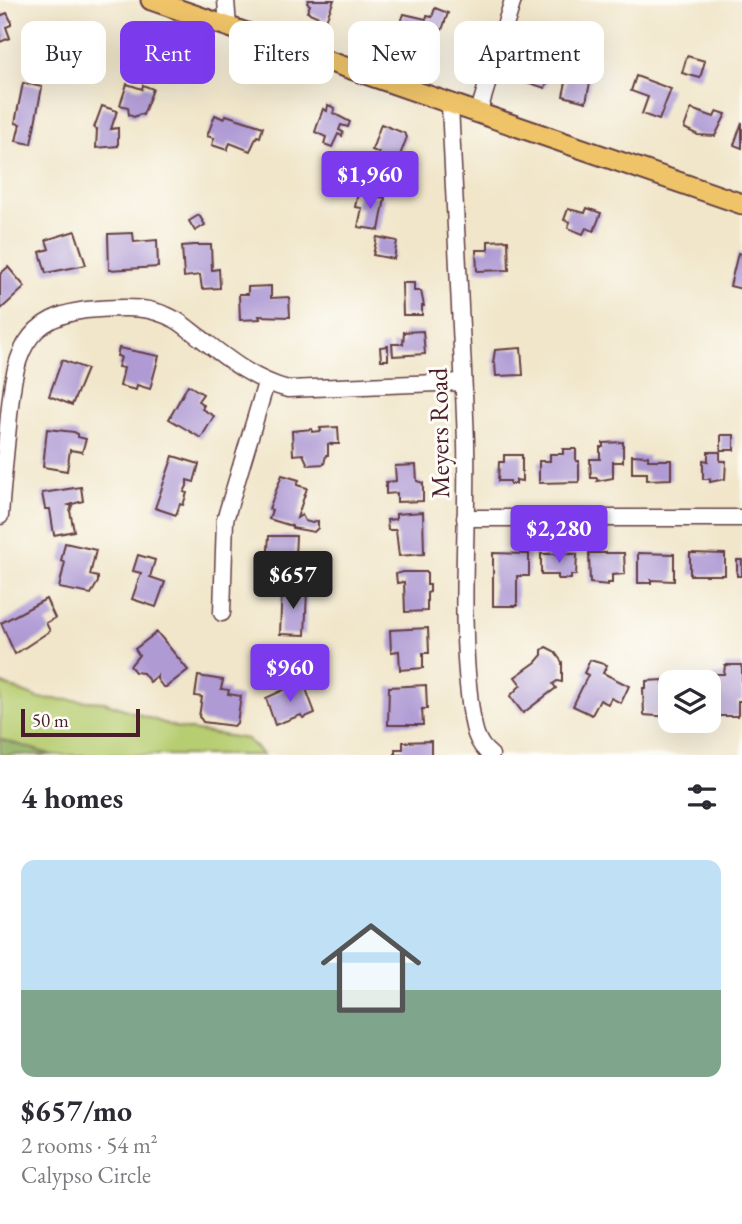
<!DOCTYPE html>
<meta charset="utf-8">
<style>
body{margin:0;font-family:"EB Garamond",serif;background:#f7f7f7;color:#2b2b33;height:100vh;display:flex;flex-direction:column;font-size:26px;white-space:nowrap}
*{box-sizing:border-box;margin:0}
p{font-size:23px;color:#7c7c81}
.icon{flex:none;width:38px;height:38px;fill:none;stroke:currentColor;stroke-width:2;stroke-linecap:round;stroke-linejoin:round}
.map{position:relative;height:755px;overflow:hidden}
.sheet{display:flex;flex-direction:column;background:#fff;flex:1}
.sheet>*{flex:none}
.guide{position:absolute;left:21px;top:21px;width:700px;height:63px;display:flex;gap:14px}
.buttons{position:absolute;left:658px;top:670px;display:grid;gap:14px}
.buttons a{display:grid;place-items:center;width:63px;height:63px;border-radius:14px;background:#fff;box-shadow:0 7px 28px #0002;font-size:35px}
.scale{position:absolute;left:21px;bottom:18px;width:119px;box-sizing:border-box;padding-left:7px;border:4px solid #4a1f2b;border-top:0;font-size:19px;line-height:24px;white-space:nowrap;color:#4a1f2b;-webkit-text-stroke:5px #fdfcf7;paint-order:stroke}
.price{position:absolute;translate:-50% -60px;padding:0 16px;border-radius:7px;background:#7c3aed;color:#fff;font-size:23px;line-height:46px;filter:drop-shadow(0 2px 4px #0008)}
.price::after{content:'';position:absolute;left:50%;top:42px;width:21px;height:16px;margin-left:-10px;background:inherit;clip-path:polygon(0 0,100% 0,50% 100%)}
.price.on{background:#222;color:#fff}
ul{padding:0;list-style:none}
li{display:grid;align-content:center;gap:14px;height:371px;padding:0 21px}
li+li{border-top:2px solid #e1e1e2}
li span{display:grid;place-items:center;height:217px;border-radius:14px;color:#555}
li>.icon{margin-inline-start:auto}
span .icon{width:126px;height:126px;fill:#fffc;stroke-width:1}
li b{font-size:30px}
h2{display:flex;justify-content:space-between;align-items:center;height:84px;padding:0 21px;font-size:30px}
.chip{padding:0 24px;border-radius:14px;background:#fff;box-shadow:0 7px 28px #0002;font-size:24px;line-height:63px}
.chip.on{background:#7c3aed;color:#fff}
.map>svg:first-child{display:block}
.green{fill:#b7cd71;stroke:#80764e;stroke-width:2}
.forest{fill:#91b063;stroke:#6e6847;stroke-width:2}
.building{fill:#af9ad4}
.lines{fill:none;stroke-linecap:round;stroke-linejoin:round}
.minor-casing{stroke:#633d43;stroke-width:19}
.major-casing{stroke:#633d43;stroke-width:23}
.minor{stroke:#fff;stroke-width:16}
.major{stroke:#efc469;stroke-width:19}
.labels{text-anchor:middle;stroke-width:6;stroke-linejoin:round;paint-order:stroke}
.street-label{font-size:26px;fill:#4a1f2b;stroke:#fdfcf7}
</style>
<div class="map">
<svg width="742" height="755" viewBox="0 0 742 755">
<rect width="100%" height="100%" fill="#fdfcf7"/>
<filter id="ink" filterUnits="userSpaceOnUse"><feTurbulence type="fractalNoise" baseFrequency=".0143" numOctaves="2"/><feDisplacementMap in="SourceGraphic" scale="14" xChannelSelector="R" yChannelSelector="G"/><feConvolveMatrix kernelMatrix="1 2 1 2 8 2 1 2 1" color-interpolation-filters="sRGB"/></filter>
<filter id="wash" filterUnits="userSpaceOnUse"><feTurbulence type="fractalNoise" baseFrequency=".00686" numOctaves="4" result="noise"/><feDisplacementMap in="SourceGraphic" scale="28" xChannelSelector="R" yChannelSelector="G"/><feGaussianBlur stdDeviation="1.57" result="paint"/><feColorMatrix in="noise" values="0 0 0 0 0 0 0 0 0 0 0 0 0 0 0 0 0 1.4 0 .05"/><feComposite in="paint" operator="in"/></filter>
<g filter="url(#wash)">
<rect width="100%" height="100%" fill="#f1e6ca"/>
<path class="green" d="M0,683l38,15 66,4 74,26 69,11 16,16h-263z"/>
<path class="forest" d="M0,739l53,16h-53z"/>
<g id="blocks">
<g class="building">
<path d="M308,0h26l-8,20 -19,-8 3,-7 -3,-2z"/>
<path d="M435,8l13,5 -6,17 -10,-4 -6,18 -4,-2 -1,6 -14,-5 2,-6 -12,-4 7,-19 22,5 1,-3 5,1z"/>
<path d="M7,13l4,8v4l-5,2 4,11 -10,4v-26z"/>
<path d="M52,34l18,5 -9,28 -18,-6 6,-21h-2l1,-5z"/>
<path d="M581,39l17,5 -12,58 -23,-6 5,-23 2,1 3,-11 1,1z"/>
<path d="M529,44l17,6 -6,16 11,4 -6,18 -19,-6 2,-4 -3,-1 3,-8 -7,-2z"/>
<path d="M687,56l18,5 -5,17 -18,-5z"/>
<path d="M636,76l35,13 -12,31 -17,-6 6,-17 -17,-6z"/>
<path d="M23,83l19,4 -11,57 -15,-3 4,-17 -5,-1z"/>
<path d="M127,84l15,5 1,-4 10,4 -10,26 -3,-1 -6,3 -5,-2 -1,-8 -8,-2z"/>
<path d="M328,105l7,3 -2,5 17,9 -2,5 -7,-2 -2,5 4,2 -1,4 -4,-2 -6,13 -8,-3 2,-7 -11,-5 8,-23 4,2z"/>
<path d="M102,106l15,5 -6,18 7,-1v18l-22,2 1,-19 -3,-1z"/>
<path d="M691,109l23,8 3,-6 9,3 -11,22 -17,-1 -14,-7z"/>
<path d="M215,115l9,4 2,-4 37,12 -3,10 -3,-1 -7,15 -20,-8 -3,7 -15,-5 2,-7 -7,-2z"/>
<path d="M742,122v26l-8,-3z"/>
<path d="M381,124l23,9 3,4 -15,39 -19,-7 6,-16 -7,-3z"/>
<path d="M358,193l27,5 -6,32 -21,-3 4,-19 -7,-1z"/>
<path d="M587,208l14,5 -7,18 -8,-3 -3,6 -15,-6 2,-6 -6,-2 4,-11 17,4z"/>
<path d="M199,215l6,10 -10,6 -6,-10z"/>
<path d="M75,231l11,34 -40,8 -6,-21 9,-3 -3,-9z"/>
<path d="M133,233l1,9 23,-2 1,27 -49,3 -1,-36z"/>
<path d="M377,237l20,4 -3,18 -21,-4z"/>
<path d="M508,240l1,30 -32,1 -1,-21h12v-9z"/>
<path d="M194,245h17l1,25 7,-1 1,19 -18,1 -2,-14 -16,2 -2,-31z"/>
<path d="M738,253l4,1v35l-12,-3z"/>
<path d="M8,267l17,20 -25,23v-36z"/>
<path d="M402,283h12v8h7l3,15h-2v9h-19z"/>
<path d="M271,286v12l18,-1 1,20 -31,-1 1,3 -20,1 -1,-26h9v-7z"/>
<path d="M423,331l2,23 -32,2 -1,-12h11l1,-12z"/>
<path d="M388,346v14h-7l-1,-13z"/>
<path d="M119,348l40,8 -9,33 -13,-4 -1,5 -16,-4 4,-18 -6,-1 3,-10 -4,-1z"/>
<path d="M521,348l2,27 -27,1 -1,-13h-2l2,-13z"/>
<path d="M62,360l25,9 -15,36 -23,-9z"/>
<path d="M188,385l15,9 -5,7 6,4 -2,4 12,7 -13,22 -32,-19z"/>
<path d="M338,427l1,17h-11v11h-2l-2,9 -16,1 -5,-11 -10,1 -1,-24 20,-2v3l9,-1 -1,-3z"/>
<path d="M47,429l27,3 4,2v3l8,2 -4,13 -12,-2 -3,21 -24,-4z"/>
<rect x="721" y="435" width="13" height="15"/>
<path d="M623,442v20h-10v16l-16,3v-3h-6l-1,-19h10v-12h3v-4z"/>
<path d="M563,449h13v12h3v21l-40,1v-22h11v-7h13z"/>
<path d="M708,452h12v9h6l-1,18 -15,3v-3h-7v-19l5,1z"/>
<path d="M504,455h18v26l-6,-1v4h-6v-3h-12l1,-19h5z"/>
<path d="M632,455l16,1v4h23v19l-24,1v-7h-15z"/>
<path d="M173,456l26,8 -5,18 -7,-2v6l-3,6 3,1 -4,12 -3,-1 -4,11 -21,-7z"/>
<path d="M416,465l1,16 6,2v18l-26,1v-9l-11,1v-12l10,-1 -1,-15z"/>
<path d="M282,475l17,5 -2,5 10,3 -10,30 5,-3 3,6 7,2 6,-2v7l-4,4 -22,-4v-2l-23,-7 3,-9 -3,-1z"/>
<path d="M81,487l2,14 -14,4 3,1 -2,5 4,20 -20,4 -4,-26h-5l-3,-16z"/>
<path d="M423,512l1,42 -25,2 -3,-26h-8l-1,-10 9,-1v-5z"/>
<path d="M269,536h27l-2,40h-28z"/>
<path d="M65,543l31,7 -6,25 8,2v5l-7,12 -32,-6 6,-26 -4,-1z"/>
<path d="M493,553l36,1v22h-12v30h-24z"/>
<path d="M589,553h35l1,21 -13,1v8h-4v2l-18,-2z"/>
<path d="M638,553l36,1v27l-23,-1v3h-13z"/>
<path d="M690,553l35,1v21h-35z"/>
<path d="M541,554h36l-1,21h-5v4h-13v-4h-17z"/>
<path d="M138,555l17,5 -5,17 15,5 -9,25 -24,-8 9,-26 -8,-2z"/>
<rect x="737" y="560" width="5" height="16"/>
<path d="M403,572h24v13h3v7l-3,1v18l-22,1 -1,-30 -7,1 -1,-9z"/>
<path d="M282,584l17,3v4h8l-2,44 -25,-1z"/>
<path d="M46,599l9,19 -9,5 4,8 -35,23 -14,-31z"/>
<path d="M428,628l1,25h-6v15l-23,2 -1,-19 -8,1 -1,-22z"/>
<path d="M157,632l31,38 -22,17h-3l-6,-8v-3l-7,6 -7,-9 -8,-1 -5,-6 9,-11 -4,-6z"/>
<path d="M546,647l8,4 8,11v20l-5,-1 -4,3 3,4 -33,25 -13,-17 11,-11 -6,-8 21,-15 6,-7v-5z"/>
<path d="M590,660l17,5 -4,8 26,13 -8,17 -10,-5 -3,6 -8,-4 -8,15 -19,-9 15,-31 -4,-2z"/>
<path d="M725,665h16l1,4v32h-4v15h-22l1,-20h-4v-22h11z"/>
<path d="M198,676l25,4 -2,9 8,1 -1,4 13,2 -4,27 -3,3 -31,-4 -2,-3 -2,-2 3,-20 -7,-1z"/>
<path d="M663,680l1,7h6v30l-26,-2 -1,-27h3v-7z"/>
<path d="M303,681l12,32 -12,5 -2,-3 -26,10 -9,-27z"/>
<path d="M426,685l1,24h-5l1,16h-35l1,-38z"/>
<path d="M431,741v14h-36v-6h8v-7z"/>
</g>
</g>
</g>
<g filter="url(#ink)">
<use href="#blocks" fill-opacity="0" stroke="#633d43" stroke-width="2"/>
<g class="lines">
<g class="minor-casing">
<g id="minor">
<path d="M226,0l2,27"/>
<path d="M450,104c5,113 12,226 16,339 2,87 -7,174 4,260 3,20 4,40 21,52"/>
<path d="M478,114l35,-114"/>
<path d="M0,516c2,-30 5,-60 8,-90 6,-67 11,-113 91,-117 28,-2 52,-3 77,11 9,5 17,13 26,19 27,21 52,41 86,50l175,-7"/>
<path d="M465,518h277"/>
<path d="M222,613l3,-93 41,-137"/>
</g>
</g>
<g class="major-casing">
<path id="major" d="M151,0l591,204"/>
</g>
<use href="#minor" class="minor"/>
<use href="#major" class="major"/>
</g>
</g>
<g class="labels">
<g class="street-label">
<text transform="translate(439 433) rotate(-91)" y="9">Meyers Road</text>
</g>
</g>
</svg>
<div class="buttons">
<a><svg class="icon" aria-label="layers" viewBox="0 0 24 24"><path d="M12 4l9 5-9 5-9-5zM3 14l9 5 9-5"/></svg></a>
</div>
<div class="scale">50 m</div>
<b class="price" style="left:370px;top:211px">$1,960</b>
<b class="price" style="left:559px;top:565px">$2,280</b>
<b class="price on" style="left:293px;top:611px">$657</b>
<b class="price" style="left:290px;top:704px">$960</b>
<div class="guide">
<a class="chip">Buy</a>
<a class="chip on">Rent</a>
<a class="chip">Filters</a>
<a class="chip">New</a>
<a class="chip">Apartment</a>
</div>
</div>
<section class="sheet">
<h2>4 homes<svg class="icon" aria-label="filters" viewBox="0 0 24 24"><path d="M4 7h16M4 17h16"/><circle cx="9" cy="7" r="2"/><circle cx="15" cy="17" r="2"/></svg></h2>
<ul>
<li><span style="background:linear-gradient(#bfe0f5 60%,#7fa58c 0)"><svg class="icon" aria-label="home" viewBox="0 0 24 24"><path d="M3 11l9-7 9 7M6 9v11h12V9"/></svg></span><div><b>$657/mo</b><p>2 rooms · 54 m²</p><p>Calypso Circle</p></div></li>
</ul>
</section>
